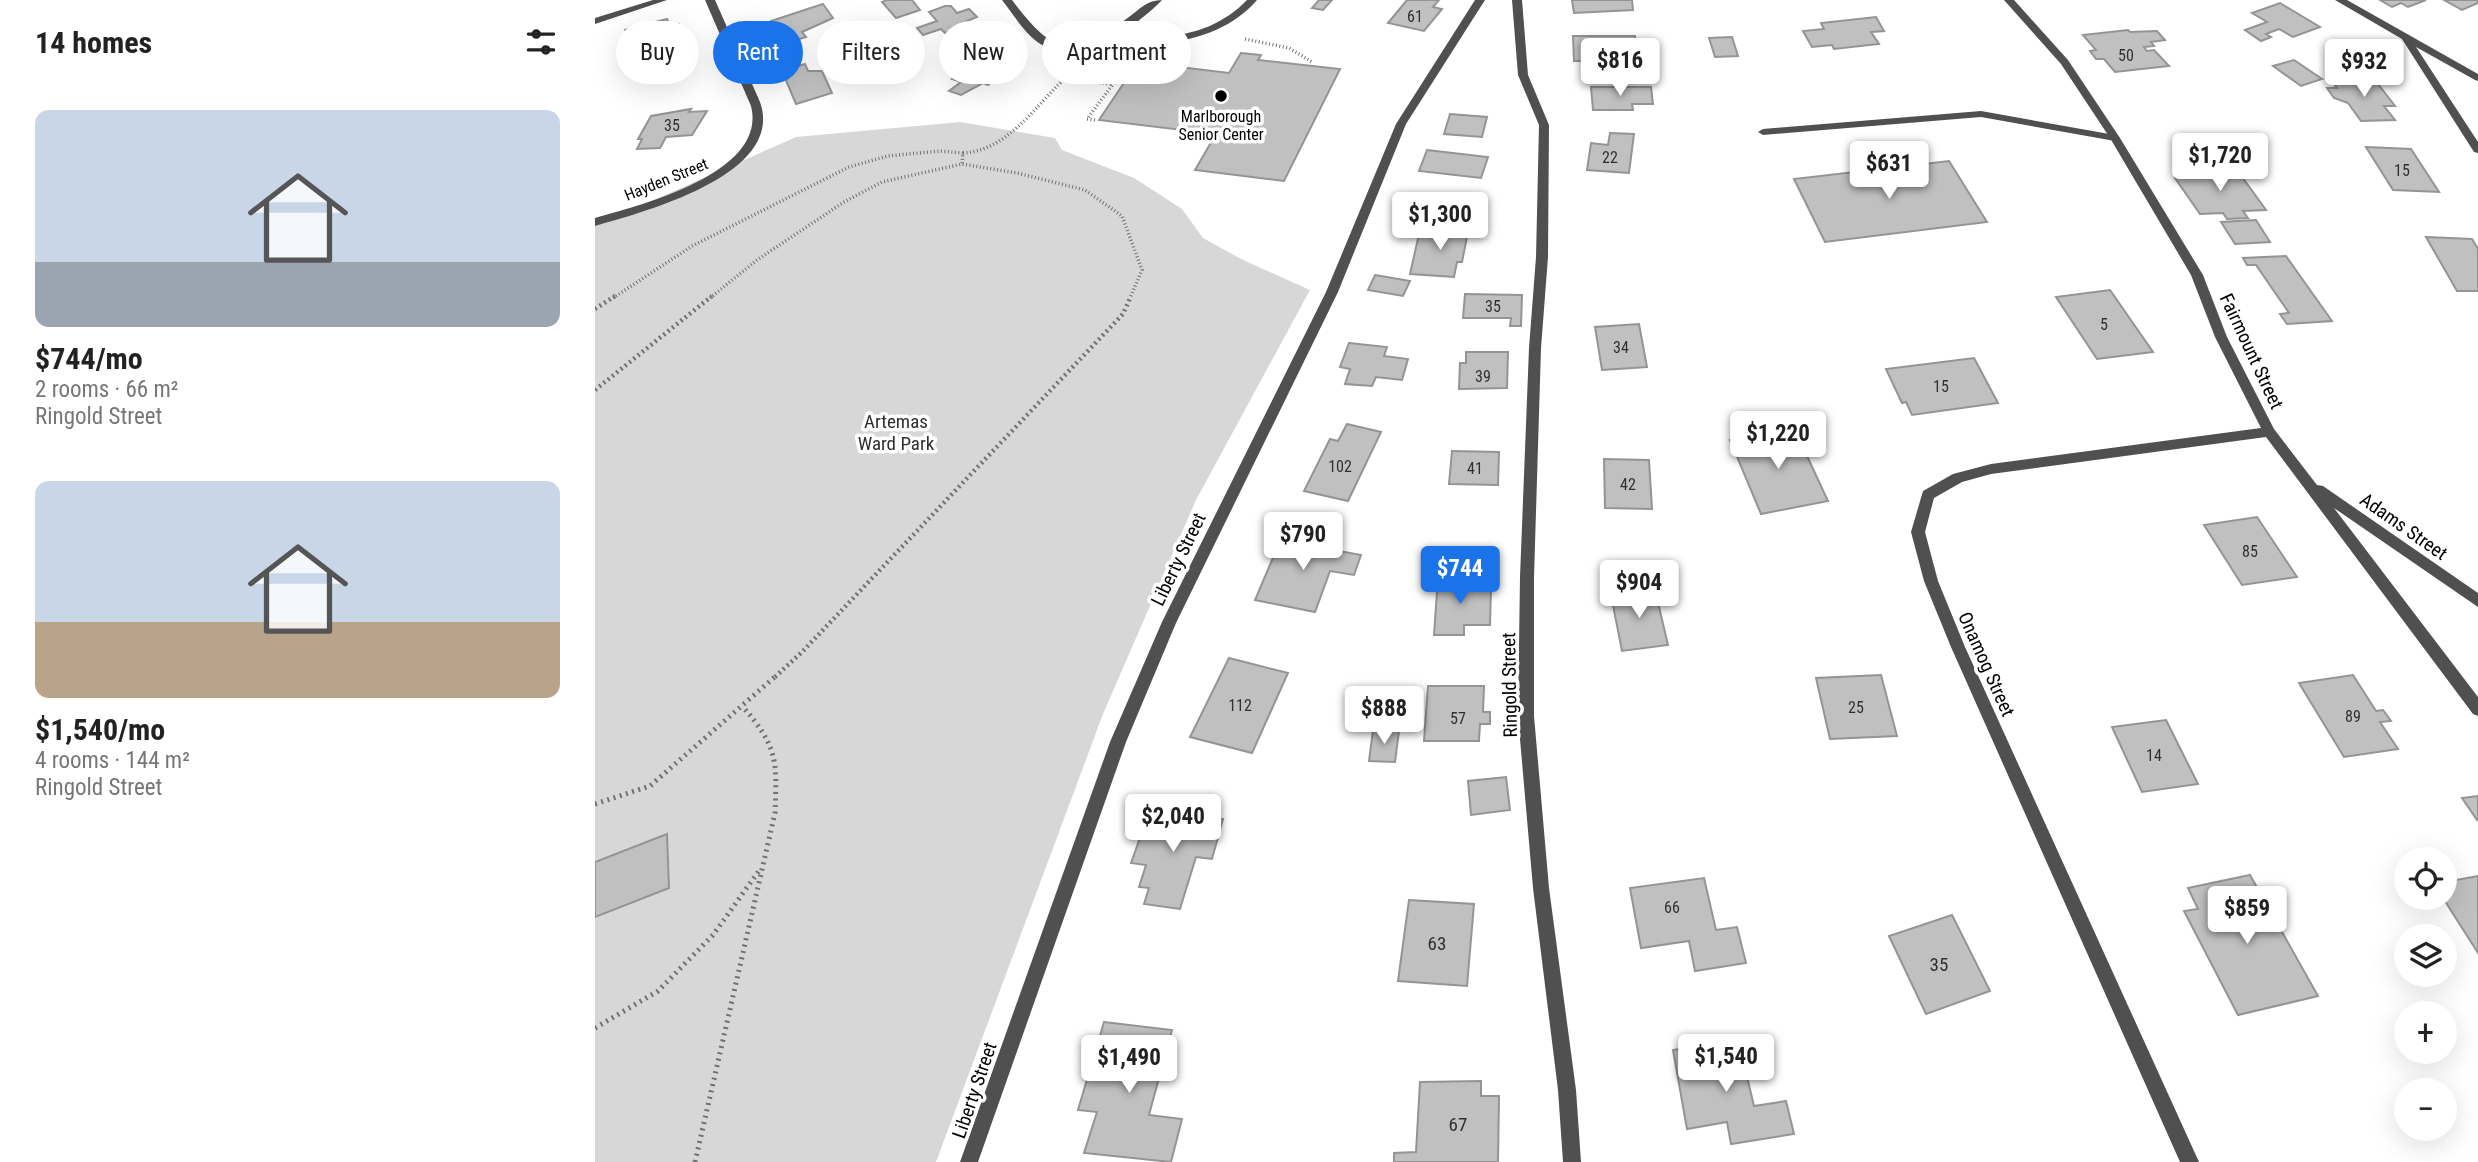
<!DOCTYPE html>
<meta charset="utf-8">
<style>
body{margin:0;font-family:"Roboto Condensed",sans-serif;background:#f2f2f2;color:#222;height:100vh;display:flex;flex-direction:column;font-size:26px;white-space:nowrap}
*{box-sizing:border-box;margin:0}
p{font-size:23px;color:#767676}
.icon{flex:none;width:38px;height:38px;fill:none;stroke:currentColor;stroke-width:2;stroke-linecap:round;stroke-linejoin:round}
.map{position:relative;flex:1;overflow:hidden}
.panel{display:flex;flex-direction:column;background:#fff;width:595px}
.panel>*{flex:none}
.banner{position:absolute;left:21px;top:21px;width:665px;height:63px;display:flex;gap:14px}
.tools{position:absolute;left:1799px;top:847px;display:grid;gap:14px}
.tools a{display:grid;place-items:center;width:63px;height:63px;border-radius:50%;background:#fff;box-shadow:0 7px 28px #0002;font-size:35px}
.price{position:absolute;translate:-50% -60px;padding:0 16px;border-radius:7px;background:#fff;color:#222;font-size:23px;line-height:46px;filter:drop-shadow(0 2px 4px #0008)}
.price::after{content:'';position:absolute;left:50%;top:42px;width:21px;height:16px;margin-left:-10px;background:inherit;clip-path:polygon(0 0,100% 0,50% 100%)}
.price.current{background:#1a73e8;color:#fff}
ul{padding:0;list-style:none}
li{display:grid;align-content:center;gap:14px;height:371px;padding:0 35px}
li span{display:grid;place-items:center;height:217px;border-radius:14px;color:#555}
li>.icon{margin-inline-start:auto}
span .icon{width:126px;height:126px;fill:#fffc;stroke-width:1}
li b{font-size:30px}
h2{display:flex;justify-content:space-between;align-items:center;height:84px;padding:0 35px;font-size:30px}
.chip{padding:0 24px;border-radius:32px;background:#fff;box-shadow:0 7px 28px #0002;font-size:24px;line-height:63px}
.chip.current{background:#1a73e8;color:#fff}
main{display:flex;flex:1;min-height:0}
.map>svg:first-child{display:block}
.green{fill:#d7d7d7}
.building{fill:#c0c0c0;stroke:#949494;stroke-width:2}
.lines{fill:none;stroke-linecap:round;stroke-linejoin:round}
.path-far2{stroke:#727272;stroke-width:3.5;stroke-dasharray:1 2.5;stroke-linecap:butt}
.path-far1{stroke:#727272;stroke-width:4.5;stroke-dasharray:2 3.5;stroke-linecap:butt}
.path{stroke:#727272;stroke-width:5;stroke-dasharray:2 4.5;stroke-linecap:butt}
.service{fill:#505050;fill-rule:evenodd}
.minor{fill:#505050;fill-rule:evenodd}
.tertiary{fill:#505050;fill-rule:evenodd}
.poi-dot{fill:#000;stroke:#fff;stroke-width:2.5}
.labels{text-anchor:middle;stroke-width:7;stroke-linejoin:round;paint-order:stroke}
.number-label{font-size:16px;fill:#303030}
.far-poi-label{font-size:16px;fill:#000;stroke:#fff}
.far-street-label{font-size:16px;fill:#000;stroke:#fff}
.street-label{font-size:19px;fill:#000;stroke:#fff}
.park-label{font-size:19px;fill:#2e2e2e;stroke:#fff}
.near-number-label{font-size:19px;fill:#303030}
</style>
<main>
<section class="panel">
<h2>14 homes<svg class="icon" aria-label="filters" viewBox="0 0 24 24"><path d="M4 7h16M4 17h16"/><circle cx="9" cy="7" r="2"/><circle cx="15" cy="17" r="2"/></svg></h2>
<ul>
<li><span style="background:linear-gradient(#c9d6e8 70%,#9aa5b1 0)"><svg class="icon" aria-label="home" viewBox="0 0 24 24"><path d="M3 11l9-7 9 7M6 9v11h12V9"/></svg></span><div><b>$744/mo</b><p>2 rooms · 66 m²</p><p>Ringold Street</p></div></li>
<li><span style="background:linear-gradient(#c9d6e8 65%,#b9a48a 0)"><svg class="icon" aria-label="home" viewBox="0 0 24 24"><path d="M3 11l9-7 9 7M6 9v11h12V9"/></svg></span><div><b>$1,540/mo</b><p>4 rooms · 144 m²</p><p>Ringold Street</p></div></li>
</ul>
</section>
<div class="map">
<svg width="1883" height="1162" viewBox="0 0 1883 1162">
<rect width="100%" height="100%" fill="#fff"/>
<path class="green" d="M365,122l95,16 7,12 72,28 48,31 21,29 38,21 69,31 -114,210 -93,214 -167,448h-341v-936l201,-89z"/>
<g class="building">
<path d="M292,0h25l8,10 -24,8 -14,-16z"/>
<path d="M724,0h13l-9,10 -11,-2z"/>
<path d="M812,0h32l-6,7 9,2 -18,22 -36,-8z"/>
<path d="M977,0h60l1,10 -59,3z"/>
<path d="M1785,0h46l-18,7 -7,-4 -9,4z"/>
<path d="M1849,0h34v3l-16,7z"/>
<path d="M1685,3l40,24 -27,10 -14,-8 -13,5 5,3 -10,4 -16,-11 22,-8 -15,-9z"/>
<path d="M228,4l10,14 -31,14 4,5 -16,5 -7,-9 -3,1 -9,-13z"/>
<path d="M350,6h6l6,7 12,-4 8,8 -15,6 3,2 -20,8 -4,-4 -18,6 -6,-7 20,-7 -8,-9z"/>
<path d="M1281,17l8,14 -13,1 8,12 -45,5 -2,-4 -20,2 -9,-16 21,-2 -3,-6z"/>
<path d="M72,19l3,7 9,-2 2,7 -7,2 3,7 -45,13 -7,-23z"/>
<path d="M1533,30l2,2 27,-1 8,9 -14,2 3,4 -10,1 3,4 7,-1 15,16 -54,6 -11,-13h-8l-6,-8 6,-1 -13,-15z"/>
<path d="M297,34l4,6 -11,4 7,11 -36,12 -13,-21 36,-11 2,3z"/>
<path d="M978,36h62l1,10h-15l1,15h-48z"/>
<path d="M1137,37l6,19 -23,1 -6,-19z"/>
<path d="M392,53l27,8 -26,24 -5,-2 -22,12 -12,-4 12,-9 -9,-3z"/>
<path d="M646,53l20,2 -3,5 82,9 -56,112 -89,-11 21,-36 -117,-14 39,-58 91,11z"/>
<path d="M1699,60l28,19 -21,7 -28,-20z"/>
<path d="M210,64l3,7h14l10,22 -36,11 -14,-33z"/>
<path d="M1780,80l20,26h-11l11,14 -34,1 -13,-18 -14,-5 -7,-10h10l-5,-7z"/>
<path d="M996,87h60l2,17h-21l1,6h-40z"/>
<path d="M96,109l-2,3 18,-1 -15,24 -26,2 -6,11 -23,1 5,-10h-4l13,-23z"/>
<path d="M855,114l37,3 -5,20 -38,-3z"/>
<path d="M1015,133l24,1 -5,39 -42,-3 4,-27 17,2z"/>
<path d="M1771,147l45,2 28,43 -46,-2z"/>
<path d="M832,150l61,7 -7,21 -62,-7z"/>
<path d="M1354,161l38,61 -162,20 -31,-63z"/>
<path d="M1619,165l8,10 18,-1 26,36 -23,1 5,7 -21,1 -4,-6 -23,1 -25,-36 25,-2 -6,-10z"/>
<path d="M1661,220l14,22 -35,2 -14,-22z"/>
<path d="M849,225l25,2 -7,35h-5l-3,15 -44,-3 9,-40 23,1z"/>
<path d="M1831,237l46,2 6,10v42h-21z"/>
<path d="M1691,256l46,65 -45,3 -7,-10 9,-1 -33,-48h-9l-4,-7z"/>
<path d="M780,275l35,6 -7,15 -35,-6z"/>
<path d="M1515,290l43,62 -56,7 -41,-62z"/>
<path d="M870,294l57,1 -1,31h-11l1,-8h-48z"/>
<path d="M1044,324l8,43 -45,3 -7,-43z"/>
<path d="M754,343l38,4 -3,9 24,3 -6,21 -26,-3 -4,9 -27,-2 5,-15 -10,-2z"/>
<path d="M871,352h42l-1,36 -48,1 1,-26h6z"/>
<path d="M1379,358l24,45 -86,12 -6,-13 -4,1 -16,-34z"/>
<path d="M752,424l34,8 -33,69 -44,-10 26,-52 8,2z"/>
<path d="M1199,428l34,73 -67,13 -31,-74z"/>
<path d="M857,451l47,1 -1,33 -49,-1z"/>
<path d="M1009,459l45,1 3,49 -47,-1z"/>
<path d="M1662,517l40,60 -55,8 -38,-60z"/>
<path d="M689,532l42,7 -3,9 38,7 -7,20 -24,-4 -15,41 -60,-12z"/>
<path d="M843,577h32v11h21l-1,37h-26v10h-30z"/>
<path d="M1060,590l13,55 -46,6 -11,-56z"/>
<path d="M634,658l59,15 -36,80 -62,-16z"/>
<path d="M1286,675l16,61 -67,3 -14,-61z"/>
<path d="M1758,675l23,36 7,-1 8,11 -11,1 18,27 -54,8 -45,-74z"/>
<path d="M833,686h56l-1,26h7v12h-10l-1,17h-55z"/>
<path d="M1571,720l32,64 -56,8 -30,-65z"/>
<path d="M778,730l26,1 -4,31 -26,-1z"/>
<path d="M911,777l4,33 -39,5 -3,-34z"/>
<path d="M1883,796v23l-1,1 -15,-22z"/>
<path d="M555,810l73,9 -11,40 -16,-2 -16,52 -36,-5 5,-16 -10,-1 7,-22 -15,-2z"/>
<path d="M72,834l2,54 -74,29v-55z"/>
<path d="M1655,875l68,121 -80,19 -54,-104 14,-2 -10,-21z"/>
<path d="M1883,876v77l-35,-55h2v-16z"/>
<path d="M1109,878l12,52 21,-3 9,36 -51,8 -6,-30 -48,7 -11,-60z"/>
<path d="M814,900l65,4 -7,82 -69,-5z"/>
<path d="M1357,915l38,76 -64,23 -37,-78z"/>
<path d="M509,1022l68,8 -23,85 33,4 -11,43 -87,-9 13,-41 -19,-2z"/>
<path d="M1143,1039l16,67 32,-5 8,33 -63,10 -4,-22 -40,7 -14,-79z"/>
<path d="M886,1081v15h18l-1,66h-104v-9l22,-1 4,-70z"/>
</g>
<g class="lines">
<g class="path-far2">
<path d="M650,39l44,9 23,14"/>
<path d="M480,80l37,4"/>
<path d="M500,120l-8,-1 44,-59"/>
<path d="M368,153c42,-2 69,-42 97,-70l6,-10"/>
<path d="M18,298l79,-52 157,-79 39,-11 52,-5 23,2 -1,11"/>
<path d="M115,298l47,-38 87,-58 38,-20 80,-18 55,9 68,17 37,26 20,54 -12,28"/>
</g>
<g class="path-far1">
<path d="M0,309l20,-13"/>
<path d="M0,390l117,-94"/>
<path d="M180,677l28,-26 320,-337 8,-18"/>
</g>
<g class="path">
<path d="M0,804l55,-18 127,-111"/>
<path d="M0,1028l63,-37 55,-56 48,-67"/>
<path d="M100,1162l80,-349c2,-52 3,-66 -32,-106"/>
</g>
<g class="service">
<path d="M652,0h10c-31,37 -99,56 -142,29l5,-3c11,3 21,7 32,9 35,4 71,-10 95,-35z"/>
<path d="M1386,111l134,24 5,3 -5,3 -134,-24 -218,18 -5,-3 5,-3z"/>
</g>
<g class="minor">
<path d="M58,0h14l-72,24v-6z"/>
<path d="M110,0h10l45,102c26,73 -117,110 -165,124v-8c46,-13 173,-45 156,-112z"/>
<path d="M407,0h10c42,55 58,60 117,17 11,-8 18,-17 33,-17 -26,27 -82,66 -120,45 -17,-10 -28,-30 -40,-45z"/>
<path d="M917,0h10l6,75 21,50 -1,132 -7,91 -7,229v139l15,172 27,202 5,72h-18l-5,-72 -25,-202 -15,-172 2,-139 9,-229 7,-91 3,-132 -21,-50z"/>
<path d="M1409,0h10l54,60 52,78 83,137 24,62 47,92 43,56 6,1 155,107v14l-144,-99 144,189v19l-5,-2 -207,-277 -275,37 -29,8 -28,16 -9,34 13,49 27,66 234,515h-19l-229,-515 -27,-66 -13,-49 12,-41 30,-17 38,-10 270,-36 -46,-91 -24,-62 -81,-137 -49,-74z"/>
<path d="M1740,0h12l131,74v7l-3,-1 -59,-33 62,95v11l-4,-1 -72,-113z"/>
</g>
<path class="tertiary" d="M880,0h10l-79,124 -68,168 -162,331 -50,119 -148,420h-18l150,-420 52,-120 164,-330 70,-168z"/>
</g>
<circle class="poi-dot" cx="626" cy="96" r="7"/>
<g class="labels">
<g class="number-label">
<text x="820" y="22">61</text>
<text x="1531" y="61">50</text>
<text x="77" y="131">35</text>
<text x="1015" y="163">22</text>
<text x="1807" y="176">15</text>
<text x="898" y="312">35</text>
<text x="1509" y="330">5</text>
<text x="1026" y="353">34</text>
<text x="888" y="382">39</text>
<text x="1346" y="392">15</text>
<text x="745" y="472">102</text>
<text x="880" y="474">41</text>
<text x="1033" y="490">42</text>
<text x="1655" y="557">85</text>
<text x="645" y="711">112</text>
<text x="1261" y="713">25</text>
<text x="1758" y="722">89</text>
<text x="863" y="724">57</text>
<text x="1559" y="761">14</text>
<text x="1077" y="913">66</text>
</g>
<g class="far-poi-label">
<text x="626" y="122">Marlborough<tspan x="626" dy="18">Senior Center</tspan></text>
</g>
<g class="far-street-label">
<text transform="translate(71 179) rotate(-22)" y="6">Hayden Street</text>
</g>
<g class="street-label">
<text transform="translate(1657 351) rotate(65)" y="7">Fairmount Street</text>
<text transform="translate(1809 526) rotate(35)" y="7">Adams Street</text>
<text transform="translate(583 559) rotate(-64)" y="7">Liberty Street</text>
<text transform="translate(1392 664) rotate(66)" y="7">Onamog Street</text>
<text transform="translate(914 685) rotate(-91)" y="7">Ringold Street</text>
<text transform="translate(379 1090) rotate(-71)" y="7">Liberty Street</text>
</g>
<g class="park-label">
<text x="301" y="428">Artemas<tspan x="301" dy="22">Ward Park</tspan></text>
</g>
<g class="near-number-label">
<text x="842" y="950">63</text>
<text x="1344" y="971">35</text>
<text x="863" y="1131">67</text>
</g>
</g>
</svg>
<div class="tools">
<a><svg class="icon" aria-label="locate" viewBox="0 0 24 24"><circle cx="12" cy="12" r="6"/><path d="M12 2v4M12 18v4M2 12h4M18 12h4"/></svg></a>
<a><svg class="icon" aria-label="layers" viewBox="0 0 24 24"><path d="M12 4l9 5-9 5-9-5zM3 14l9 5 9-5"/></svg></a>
<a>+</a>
<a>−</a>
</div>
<b class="price" style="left:1025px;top:98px">$816</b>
<b class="price" style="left:1769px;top:99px">$932</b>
<b class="price" style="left:1625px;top:193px">$1,720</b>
<b class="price" style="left:1294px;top:201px">$631</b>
<b class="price" style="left:845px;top:252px">$1,300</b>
<b class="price" style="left:1183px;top:471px">$1,220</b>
<b class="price" style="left:708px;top:572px">$790</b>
<b class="price current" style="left:865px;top:606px">$744</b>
<b class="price" style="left:1044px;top:620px">$904</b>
<b class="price" style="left:789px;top:746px">$888</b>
<b class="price" style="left:578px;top:854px">$2,040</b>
<b class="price" style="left:1652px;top:946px">$859</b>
<b class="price" style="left:1131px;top:1094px">$1,540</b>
<b class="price" style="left:534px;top:1095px">$1,490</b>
<div class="banner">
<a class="chip">Buy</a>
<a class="chip current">Rent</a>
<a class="chip">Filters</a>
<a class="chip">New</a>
<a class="chip">Apartment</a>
</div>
</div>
</main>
